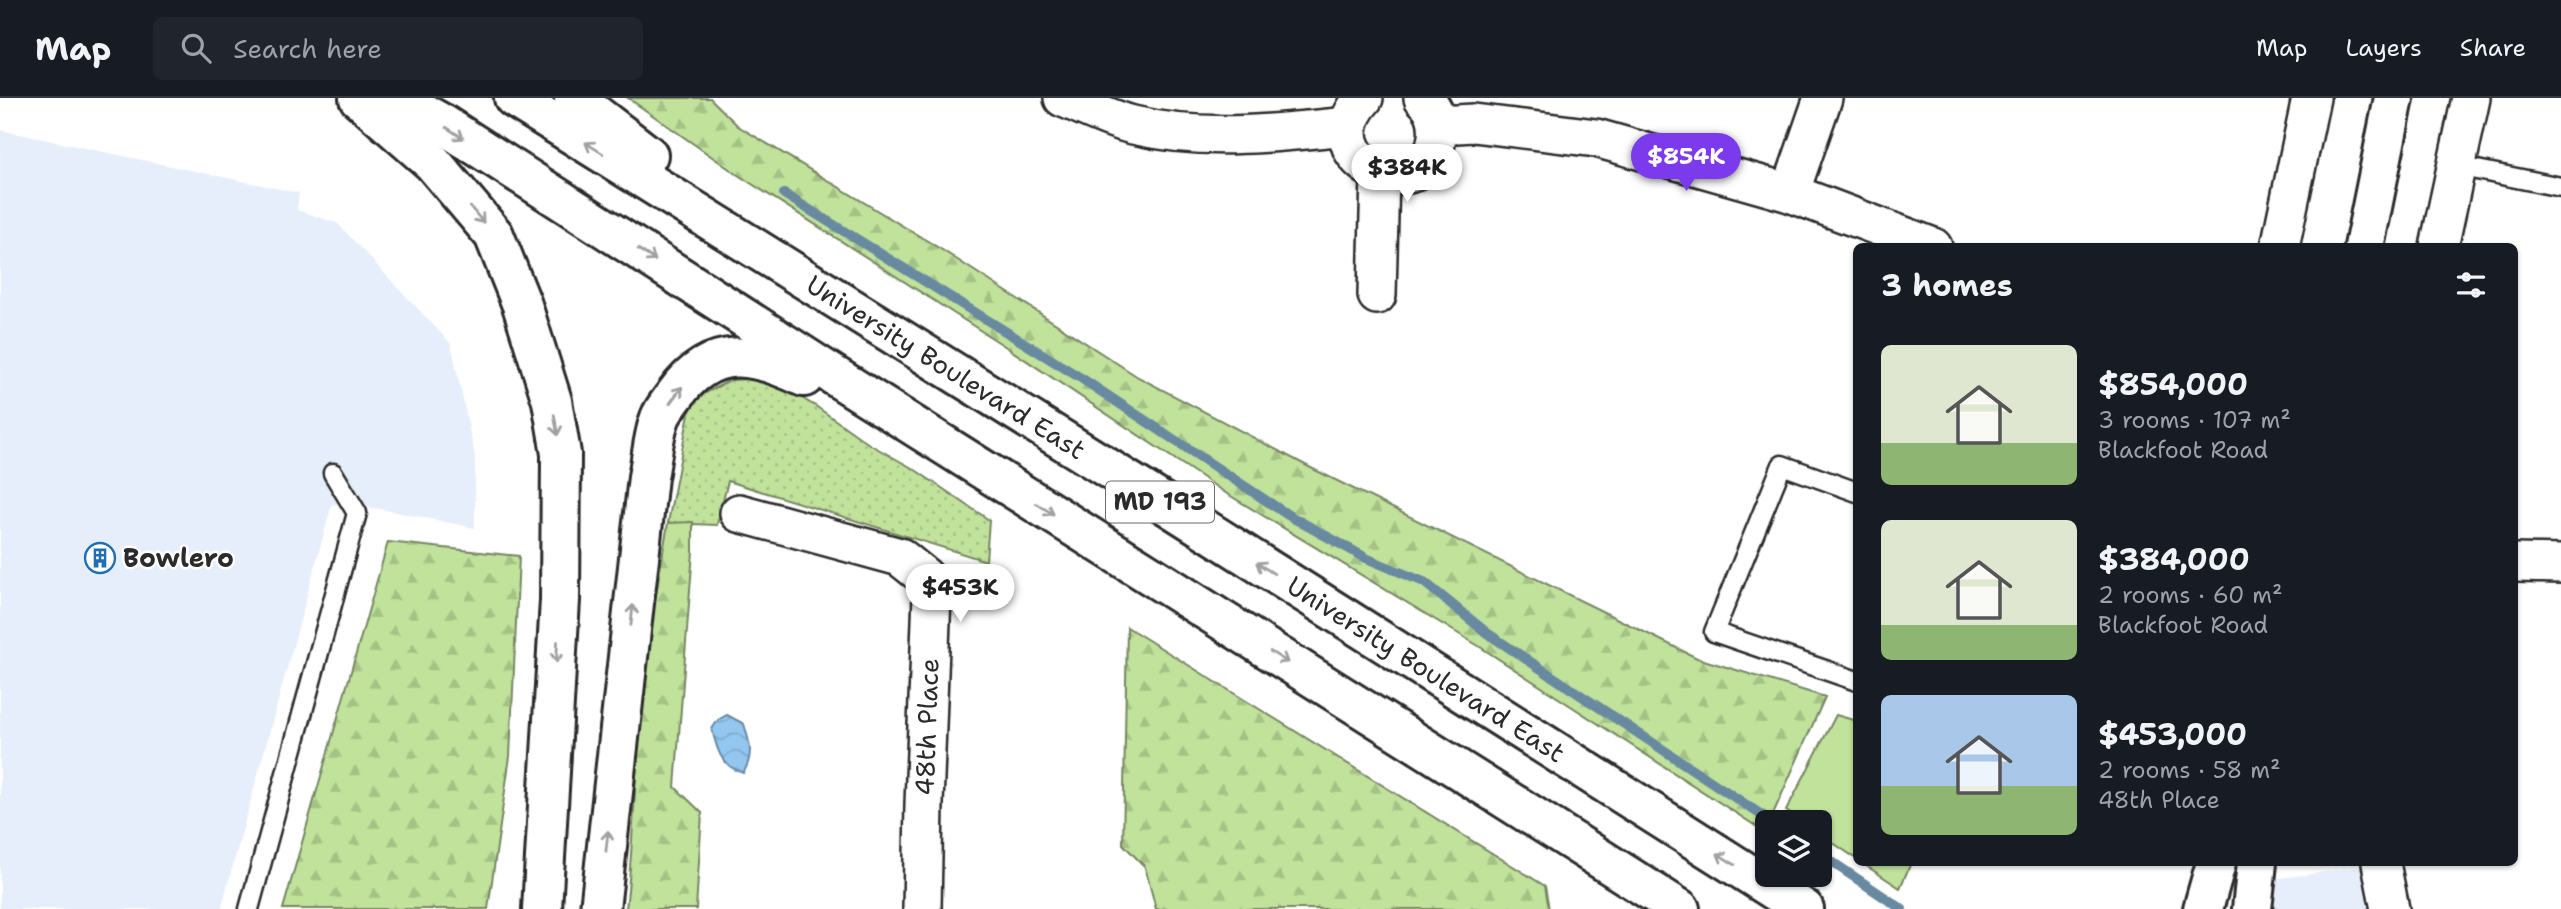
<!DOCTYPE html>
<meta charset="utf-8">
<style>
body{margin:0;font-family:"Shantell Sans",sans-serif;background:#20242c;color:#f1f3f6;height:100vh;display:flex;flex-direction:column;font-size:26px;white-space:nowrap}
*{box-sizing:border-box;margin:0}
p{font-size:23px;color:#9ea1a6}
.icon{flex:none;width:38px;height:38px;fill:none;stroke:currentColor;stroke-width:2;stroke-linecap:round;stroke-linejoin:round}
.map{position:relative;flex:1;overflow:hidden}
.side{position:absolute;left:1853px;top:145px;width:665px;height:623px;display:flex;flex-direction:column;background:#171b24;border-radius:10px;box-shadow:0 2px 5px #0004}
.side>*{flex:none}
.buttons{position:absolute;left:1755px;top:712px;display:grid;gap:14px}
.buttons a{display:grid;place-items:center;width:77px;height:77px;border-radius:10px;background:#171b24;box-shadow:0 2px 5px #0004;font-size:35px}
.price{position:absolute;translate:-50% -60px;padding:0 16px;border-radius:24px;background:#fff;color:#222;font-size:23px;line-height:46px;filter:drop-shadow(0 2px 4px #0008)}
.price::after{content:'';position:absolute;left:50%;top:42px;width:21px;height:16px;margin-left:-10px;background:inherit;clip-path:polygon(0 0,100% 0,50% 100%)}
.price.current{background:#7c3aed;color:#fff}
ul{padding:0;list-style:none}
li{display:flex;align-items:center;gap:21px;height:175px;padding:0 28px}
li span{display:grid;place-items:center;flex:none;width:196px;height:140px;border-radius:10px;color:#555}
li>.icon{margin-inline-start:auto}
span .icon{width:84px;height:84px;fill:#fffc;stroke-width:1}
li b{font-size:30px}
h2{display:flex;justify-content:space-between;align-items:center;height:84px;padding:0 28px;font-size:30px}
header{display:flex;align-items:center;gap:42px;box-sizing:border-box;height:98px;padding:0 35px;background:#171b24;border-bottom:2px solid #363941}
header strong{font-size:33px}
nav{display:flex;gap:38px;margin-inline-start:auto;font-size:24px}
.search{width:490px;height:63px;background:#20242c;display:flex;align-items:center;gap:18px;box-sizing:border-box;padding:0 24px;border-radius:10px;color:#9ea1a6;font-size:26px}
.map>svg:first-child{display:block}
.built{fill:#e6eefb}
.grass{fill:url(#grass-dots);stroke:#768663;stroke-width:2}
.forest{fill:url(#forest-firs);stroke:#768663;stroke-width:2}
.garden{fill:#c0e29b;stroke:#768663;stroke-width:2}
.water{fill:url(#water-waves);stroke:#6989a1;stroke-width:2}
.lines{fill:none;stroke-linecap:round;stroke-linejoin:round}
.stream{stroke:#6989a1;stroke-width:10}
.lane-casing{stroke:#2b2b2b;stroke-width:23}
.street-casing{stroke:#2b2b2b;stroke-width:42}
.secondary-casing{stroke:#2b2b2b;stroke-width:44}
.primary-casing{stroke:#2b2b2b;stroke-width:44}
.lane{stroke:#fff;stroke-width:18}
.street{stroke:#fff;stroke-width:37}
.secondary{stroke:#fff;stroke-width:38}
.primary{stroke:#fff;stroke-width:38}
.oneway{stroke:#a0a0a0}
.labels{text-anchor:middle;stroke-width:5;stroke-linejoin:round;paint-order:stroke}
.shield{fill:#fff;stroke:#6b6b6b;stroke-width:2}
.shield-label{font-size:24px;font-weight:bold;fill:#2b2b2b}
.street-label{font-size:26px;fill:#2b2b2b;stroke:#fff}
.poi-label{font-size:26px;font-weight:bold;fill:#2b2b2b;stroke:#fff;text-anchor:start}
</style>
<header>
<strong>Map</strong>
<div class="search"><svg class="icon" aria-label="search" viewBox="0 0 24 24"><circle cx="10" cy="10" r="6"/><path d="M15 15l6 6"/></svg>Search here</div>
<nav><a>Map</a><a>Layers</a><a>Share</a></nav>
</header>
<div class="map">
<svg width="2561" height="811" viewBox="0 0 2561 811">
<defs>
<pattern id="grass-dots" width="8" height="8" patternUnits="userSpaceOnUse" patternTransform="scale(1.75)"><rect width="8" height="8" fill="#c0e29b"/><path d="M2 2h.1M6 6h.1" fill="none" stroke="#a5c286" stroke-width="1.8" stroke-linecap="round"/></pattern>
<pattern id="forest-firs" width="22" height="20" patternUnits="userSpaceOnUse" patternTransform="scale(1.75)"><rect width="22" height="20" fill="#c0e29b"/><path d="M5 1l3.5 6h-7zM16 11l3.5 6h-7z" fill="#a5c286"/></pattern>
<pattern id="water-waves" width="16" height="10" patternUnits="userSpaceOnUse" patternTransform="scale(1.75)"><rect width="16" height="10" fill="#93c7f0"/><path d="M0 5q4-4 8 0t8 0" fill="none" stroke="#7fabce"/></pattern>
</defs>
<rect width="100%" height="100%" fill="#fff"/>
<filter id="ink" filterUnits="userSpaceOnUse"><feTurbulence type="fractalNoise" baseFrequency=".0143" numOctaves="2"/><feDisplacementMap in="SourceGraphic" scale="14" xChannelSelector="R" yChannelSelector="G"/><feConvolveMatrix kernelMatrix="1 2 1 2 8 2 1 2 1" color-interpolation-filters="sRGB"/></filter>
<g filter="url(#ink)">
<g class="built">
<path d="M0,32l299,63 -2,17 40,13 114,121 24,112v72l-94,-19 -49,-5 -111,405h-221z"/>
<path d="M2362,769l7,42h-98l3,-30z"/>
</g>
<path class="grass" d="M751,281l23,3 43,25 52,37 45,25 75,51 -3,41 -258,-80 -11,44 -49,-2 21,-110 9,-16 32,-17z"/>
<g class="forest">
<path d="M628,0h82l28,28 201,122 199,129 173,91 386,190 128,39 -60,135 -288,-187 -253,-153 -221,-147 -265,-170z"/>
<path d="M693,424v29l-18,236 27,26 -6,96h-70c7,-58 8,-117 13,-175 5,-71 17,-141 29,-211z"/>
<path d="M388,444l131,14 -9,200 -22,153h-205z"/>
<path d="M1127,529l418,259 4,23h-393l-11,-42 -22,-23z"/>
</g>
<g class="garden">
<path d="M1836,617l21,6v138l-37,-25v-12h-17l-17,-11z"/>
<path d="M1862,765h49l-11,25z"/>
</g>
<path class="water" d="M727,617l17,9c6,19 10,32 -1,49 -22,-7 -26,-23 -31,-44l6,-9z"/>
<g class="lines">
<g class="stream">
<path d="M784,96l300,186 204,135 78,43 58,24 63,51 285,189"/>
<path d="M1820,756l82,55"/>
</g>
<g class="lane-casing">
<g id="lane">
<path d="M2457,68l104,21"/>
<path d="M1857,394l-75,-27 -68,167 143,49"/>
<path d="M249,811l108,-396 -24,-40"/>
</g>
</g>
<g class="street-casing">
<g id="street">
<path d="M1063,0c23,9 46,21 70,27 71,17 144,8 215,1"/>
<path d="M1364,0c-59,65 65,115 73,39 2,-16 -2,-29 -14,-39"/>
<path d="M1438,27l36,-2 122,15 194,55 143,54"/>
<path d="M1790,95l33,-95"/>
<path d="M2280,149l31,-149"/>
<path d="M2439,149l32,-149"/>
<path d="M1377,197l3,-120"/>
<path d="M739,415l161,44 25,20 7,18 -8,209 -2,105"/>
<path d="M2515,465l46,1"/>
<path d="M2381,765l9,46"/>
</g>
</g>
<g class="secondary-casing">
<g id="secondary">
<path d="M2364,149l30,-149"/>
<path d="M2203,811l13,-46"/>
<path d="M2252,811l5,-46"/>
</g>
</g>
<g class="primary-casing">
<g id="primary">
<path d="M359,0l74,65 61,72 28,70 30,96 9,53 -1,146 -18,309"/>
<path d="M396,0l45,25 389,250 850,536"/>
<path id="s1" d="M514,0l648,404 642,407"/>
<path d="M574,0l74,57"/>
<path d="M600,811l48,-432c4,-19 5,-41 12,-59 3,-8 10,-16 15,-23 37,-52 79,-42 129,-18"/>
</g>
</g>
<use href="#lane" class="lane"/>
<use href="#street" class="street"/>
<use href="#secondary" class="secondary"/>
<use href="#primary" class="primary"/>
</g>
<defs><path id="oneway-shaft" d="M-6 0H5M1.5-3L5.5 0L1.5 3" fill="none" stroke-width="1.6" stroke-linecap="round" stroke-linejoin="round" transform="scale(1.75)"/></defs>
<g class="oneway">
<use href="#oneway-shaft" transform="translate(455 35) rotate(33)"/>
<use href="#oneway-shaft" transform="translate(594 50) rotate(-148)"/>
<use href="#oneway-shaft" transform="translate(477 117) rotate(50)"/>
<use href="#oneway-shaft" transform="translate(647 157) rotate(33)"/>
<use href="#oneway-shaft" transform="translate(676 297) rotate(-54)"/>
<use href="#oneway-shaft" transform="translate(556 327) rotate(80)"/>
<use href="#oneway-shaft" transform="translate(1045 411) rotate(32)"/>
<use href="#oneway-shaft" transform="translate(1265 470) rotate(-148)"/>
<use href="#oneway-shaft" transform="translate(632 517) rotate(-84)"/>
<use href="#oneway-shaft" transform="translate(557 554) rotate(93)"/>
<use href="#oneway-shaft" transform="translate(1279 559) rotate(32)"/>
<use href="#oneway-shaft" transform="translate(607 743) rotate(-84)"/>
<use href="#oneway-shaft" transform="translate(1726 761) rotate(-148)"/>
</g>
</g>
<defs>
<g id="building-ring" transform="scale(1.575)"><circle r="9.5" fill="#fff" stroke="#1f6fb2" stroke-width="1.5"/><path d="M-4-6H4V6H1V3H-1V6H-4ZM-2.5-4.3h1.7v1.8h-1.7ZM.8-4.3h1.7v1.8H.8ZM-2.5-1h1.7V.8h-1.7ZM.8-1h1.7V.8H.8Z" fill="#1f6fb2"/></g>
</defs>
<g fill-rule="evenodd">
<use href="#building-ring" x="100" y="460"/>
</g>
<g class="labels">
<rect class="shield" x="1106" y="383.5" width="108" height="41" rx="5"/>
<g class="shield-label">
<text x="1160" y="412">MD 193</text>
</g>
<g class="street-label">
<text dy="9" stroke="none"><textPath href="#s1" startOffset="509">University Boulevard East</textPath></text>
<text dy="9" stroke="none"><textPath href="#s1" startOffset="1076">University Boulevard East</textPath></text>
<text transform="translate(927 629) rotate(-88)" y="9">48th Place</text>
</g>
<g class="poi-label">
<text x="123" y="469">Bowlero</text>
</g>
</g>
</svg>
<div class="buttons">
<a><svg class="icon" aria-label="layers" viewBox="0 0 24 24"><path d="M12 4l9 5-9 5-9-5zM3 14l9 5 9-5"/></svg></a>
</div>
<b class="price current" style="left:1686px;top:95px">$854K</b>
<b class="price" style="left:1407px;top:106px">$384K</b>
<b class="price" style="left:960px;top:526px">$453K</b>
<section class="side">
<h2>3 homes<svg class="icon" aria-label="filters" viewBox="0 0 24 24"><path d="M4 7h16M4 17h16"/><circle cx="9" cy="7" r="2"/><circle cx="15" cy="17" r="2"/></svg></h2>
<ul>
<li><span style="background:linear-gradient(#dfe7d0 70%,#8fb573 0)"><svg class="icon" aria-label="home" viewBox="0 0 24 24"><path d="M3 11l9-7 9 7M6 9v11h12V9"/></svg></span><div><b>$854,000</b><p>3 rooms · 107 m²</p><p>Blackfoot Road</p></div></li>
<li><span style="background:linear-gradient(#dfe7d0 75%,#8fb573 0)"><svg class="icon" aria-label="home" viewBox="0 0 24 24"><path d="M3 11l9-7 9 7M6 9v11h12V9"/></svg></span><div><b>$384,000</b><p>2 rooms · 60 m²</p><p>Blackfoot Road</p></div></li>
<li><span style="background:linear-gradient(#a9c7e8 65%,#8fb573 0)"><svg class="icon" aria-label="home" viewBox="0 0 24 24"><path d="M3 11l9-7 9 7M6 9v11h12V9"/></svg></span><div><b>$453,000</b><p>2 rooms · 58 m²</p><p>48th Place</p></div></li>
</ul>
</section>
</div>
